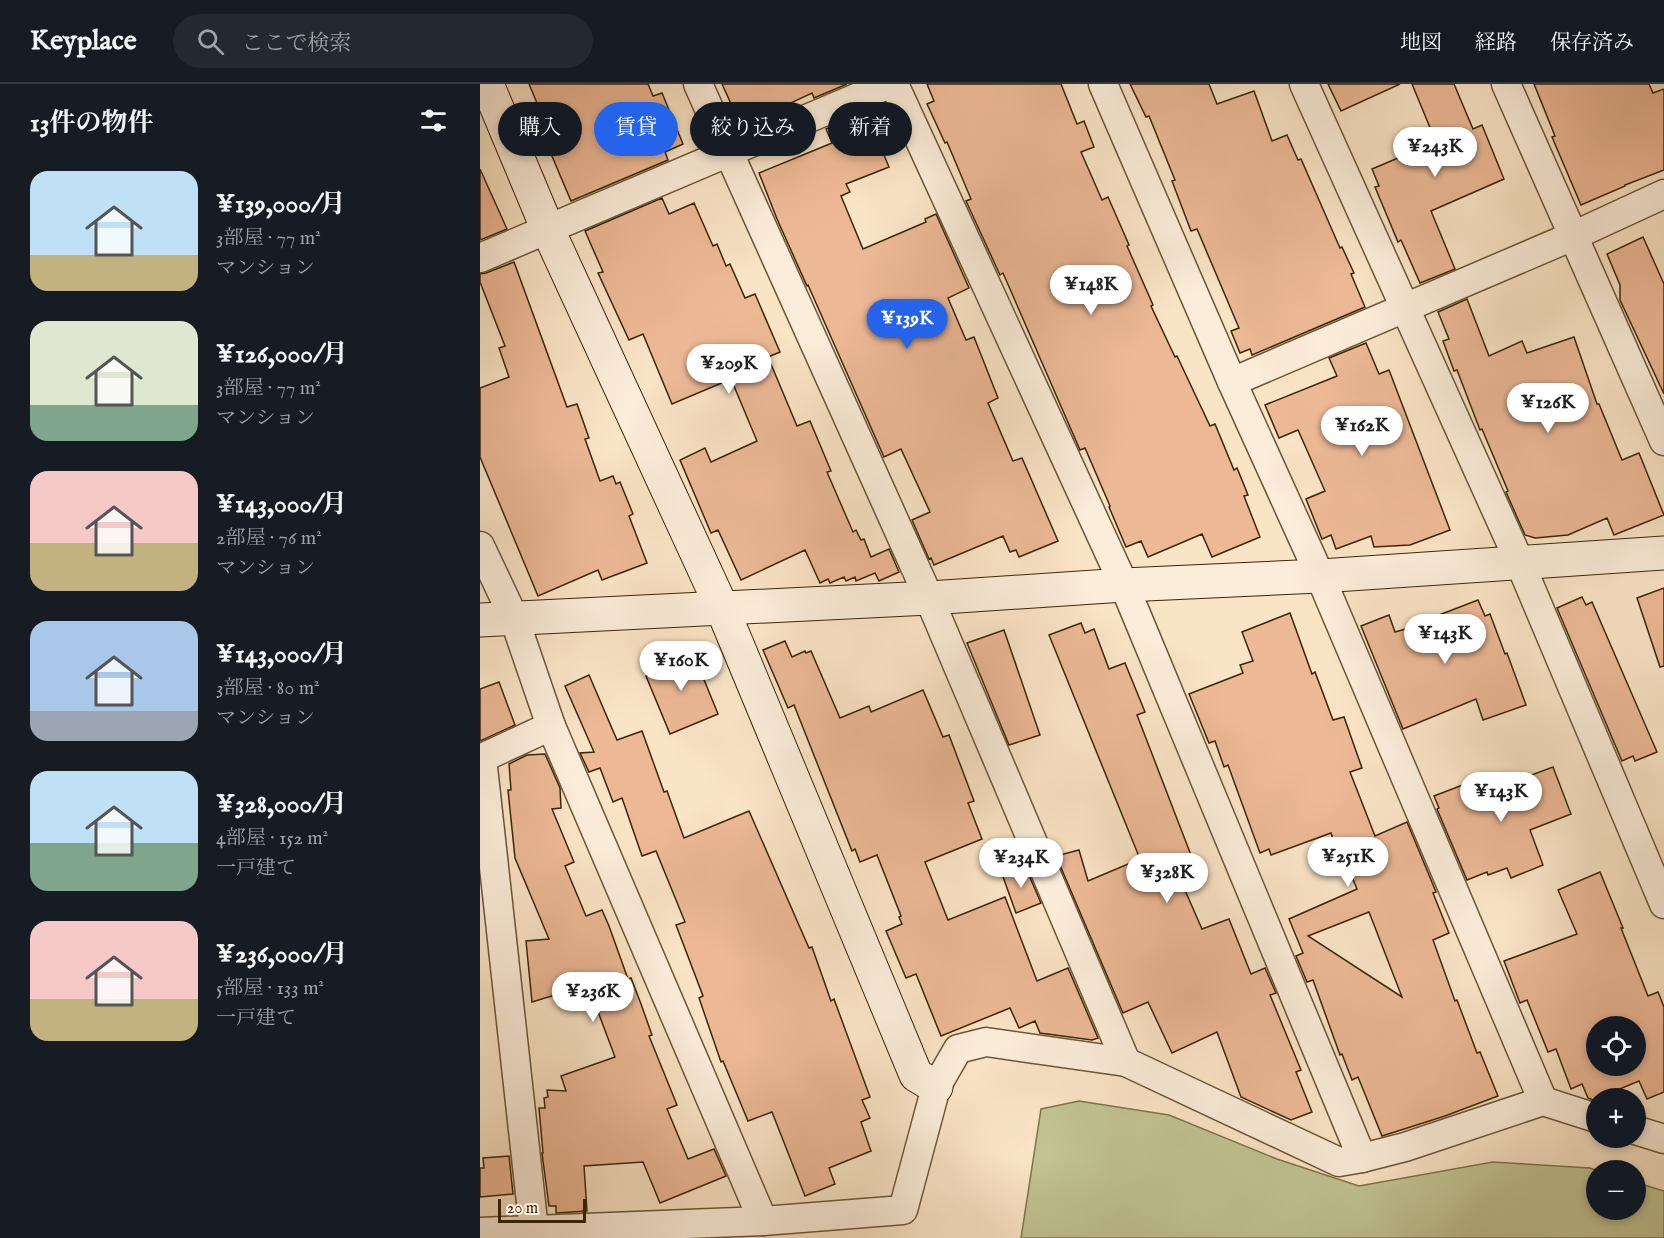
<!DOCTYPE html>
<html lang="ja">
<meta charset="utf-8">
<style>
body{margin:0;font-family:"IM FELL English","Noto Serif JP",serif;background:#242831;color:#f1f3f6;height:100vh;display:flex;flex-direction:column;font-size:22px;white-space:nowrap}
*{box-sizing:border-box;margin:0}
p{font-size:20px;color:#9ea1a6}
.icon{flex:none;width:33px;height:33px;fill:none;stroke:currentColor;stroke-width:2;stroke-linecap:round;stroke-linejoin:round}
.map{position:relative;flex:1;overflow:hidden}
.details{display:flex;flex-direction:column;background:#171b24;width:480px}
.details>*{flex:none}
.top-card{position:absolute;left:18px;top:18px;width:570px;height:54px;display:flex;gap:12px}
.controls{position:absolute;left:1106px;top:932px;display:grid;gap:12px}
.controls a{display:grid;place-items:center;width:60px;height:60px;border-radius:50%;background:#171b24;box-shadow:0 3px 9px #0003;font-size:30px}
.scale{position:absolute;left:18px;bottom:15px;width:88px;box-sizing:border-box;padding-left:6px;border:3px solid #3b2606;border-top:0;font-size:16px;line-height:21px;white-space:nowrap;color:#3b2606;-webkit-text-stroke:4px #fcedda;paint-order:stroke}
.price{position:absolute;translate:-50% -51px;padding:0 14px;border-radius:21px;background:#fff;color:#222;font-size:20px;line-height:39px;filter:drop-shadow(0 2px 3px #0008)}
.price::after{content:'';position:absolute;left:50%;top:36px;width:18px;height:14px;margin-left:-9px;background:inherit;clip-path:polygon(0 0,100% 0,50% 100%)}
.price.on{background:#2563eb;color:#fff}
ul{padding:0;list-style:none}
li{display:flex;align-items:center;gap:18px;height:150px;padding:0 30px}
li span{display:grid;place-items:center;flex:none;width:168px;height:120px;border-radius:18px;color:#555}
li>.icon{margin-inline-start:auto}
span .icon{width:72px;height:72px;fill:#fffc;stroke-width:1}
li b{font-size:26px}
h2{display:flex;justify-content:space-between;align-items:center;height:72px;padding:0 30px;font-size:26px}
.tag{padding:0 21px;border-radius:27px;background:#171b24;box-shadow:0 3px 9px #0003;font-size:21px;line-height:54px}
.tag.on{background:#2563eb;color:#fff}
header{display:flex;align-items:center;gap:36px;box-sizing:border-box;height:84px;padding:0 30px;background:#171b24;border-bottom:2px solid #363941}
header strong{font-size:28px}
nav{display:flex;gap:33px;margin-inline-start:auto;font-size:21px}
.search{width:420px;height:54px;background:#242831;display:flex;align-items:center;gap:15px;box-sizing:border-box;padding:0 21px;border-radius:33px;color:#9ea1a6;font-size:22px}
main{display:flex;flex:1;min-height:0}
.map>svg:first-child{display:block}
.green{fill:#c1c393;stroke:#7e744c;stroke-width:1.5}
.building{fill:#ecb896;stroke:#3b2606;stroke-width:1.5;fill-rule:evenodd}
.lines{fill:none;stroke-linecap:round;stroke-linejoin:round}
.street-casing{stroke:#6b5636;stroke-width:31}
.secondary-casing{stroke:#3b2606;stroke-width:35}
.street{stroke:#fcedda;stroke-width:28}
.secondary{stroke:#fcedda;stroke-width:33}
</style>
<header>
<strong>Keyplace</strong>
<div class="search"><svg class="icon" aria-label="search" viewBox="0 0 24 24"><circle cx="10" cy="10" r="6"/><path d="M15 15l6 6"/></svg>ここで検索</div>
<nav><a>地図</a><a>経路</a><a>保存済み</a></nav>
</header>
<main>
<section class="details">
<h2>13件の物件<svg class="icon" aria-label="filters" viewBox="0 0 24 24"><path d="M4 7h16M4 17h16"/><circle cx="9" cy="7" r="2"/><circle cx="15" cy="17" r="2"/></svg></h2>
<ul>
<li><span style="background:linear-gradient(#bfe0f5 70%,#c2b280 0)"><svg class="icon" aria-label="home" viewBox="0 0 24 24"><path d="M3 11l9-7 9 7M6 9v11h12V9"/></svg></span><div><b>¥139,000/月</b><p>3部屋 · 77 m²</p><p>マンション</p></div></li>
<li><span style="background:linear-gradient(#dfe7d0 70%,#7fa58c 0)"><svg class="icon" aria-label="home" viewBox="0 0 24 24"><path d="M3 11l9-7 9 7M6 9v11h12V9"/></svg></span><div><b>¥126,000/月</b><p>3部屋 · 77 m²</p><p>マンション</p></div></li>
<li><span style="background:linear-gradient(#f6c9c9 60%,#c2b280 0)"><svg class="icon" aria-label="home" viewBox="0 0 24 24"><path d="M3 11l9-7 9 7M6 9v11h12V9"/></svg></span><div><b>¥143,000/月</b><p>2部屋 · 76 m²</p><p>マンション</p></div></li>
<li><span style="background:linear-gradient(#a9c7e8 75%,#9aa5b1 0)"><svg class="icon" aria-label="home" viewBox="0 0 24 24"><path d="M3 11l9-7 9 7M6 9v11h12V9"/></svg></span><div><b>¥143,000/月</b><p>3部屋 · 80 m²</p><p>マンション</p></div></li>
<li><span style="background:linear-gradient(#bfe0f5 60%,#7fa58c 0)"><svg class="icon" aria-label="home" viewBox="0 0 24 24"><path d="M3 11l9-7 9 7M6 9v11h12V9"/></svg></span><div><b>¥328,000/月</b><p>4部屋 · 152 m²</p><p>一戸建て</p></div></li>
<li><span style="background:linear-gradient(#f6c9c9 65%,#c2b280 0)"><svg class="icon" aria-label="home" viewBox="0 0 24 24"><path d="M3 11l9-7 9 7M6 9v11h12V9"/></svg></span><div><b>¥236,000/月</b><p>5部屋 · 133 m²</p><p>一戸建て</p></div></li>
</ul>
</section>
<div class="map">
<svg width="1184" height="1154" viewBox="0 0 1184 1154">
<rect width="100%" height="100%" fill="#fae4c6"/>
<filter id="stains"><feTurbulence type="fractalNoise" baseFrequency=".00333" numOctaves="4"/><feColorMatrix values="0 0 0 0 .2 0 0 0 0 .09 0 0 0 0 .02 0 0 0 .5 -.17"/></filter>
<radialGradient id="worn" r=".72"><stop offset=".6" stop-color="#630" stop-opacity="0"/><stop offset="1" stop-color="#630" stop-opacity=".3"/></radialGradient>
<path class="green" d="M599,1017l90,14 108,44 82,27 134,-24 97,6 6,2v39h39v-27l29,9v47h-643l20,-129z"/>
<g class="building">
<path d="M49,0h119l5,12 9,-3 21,51 -18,8 3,8 -97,41 -22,-52 6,-3z"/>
<path d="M242,0h125l-33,14 -2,-5 -68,32 -3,-7 -3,1z"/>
<path d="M447,0h134l16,40 7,-3 10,26 -13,5 21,48 6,-3 21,48 -2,1 26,59 -2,1 24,51 2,-1 33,70 5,-2 19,46 3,-2 11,27 -4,1 16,41 -48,20 -10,-23 -54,23 -7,-16 -15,6 -17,-40 1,-1 -25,-58 -5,2 -77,-177 -3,2 -34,-74 5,-2 -24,-57 -2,1 -18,-39 7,-3z"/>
<path d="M650,0h79l8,20 37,-13 18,50 15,-6 11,25 3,-1 39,89 2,-1 12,26 -3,1 14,33 -113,48 -2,-6 -10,4 -9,-22 8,-3 -42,-99 -6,2 -19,-50 3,-1 -26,-64 -3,1z"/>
<path d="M848,0h72l-59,27z"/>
<path d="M932,0h42l19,45 9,-4 22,54 -73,32 24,58 -35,14 -19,-43 -3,2 -23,-55 4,-1 -7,-17 64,-27z"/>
<path d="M1054,0h115l4,9 11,-4v81l-39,15v1l-44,19 -29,-68 3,-1z"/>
<path d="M386,28l23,55 -43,17 4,8 -9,4 22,53 63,-27 -1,-3 11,-5 33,74 -21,10 18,42 8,-3 24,61 -10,5 25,58 9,-3 36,83 -39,16 -3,-7 -6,2 -7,-16 -69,29 -3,-7 -2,1 -17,-39 18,-8 -29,-63 -17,8 -76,-172 -1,1 -30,-67 -18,-46 73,-30 -6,-14z"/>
<path d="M0,85l27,60 -27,11z"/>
<path d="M182,114l7,16 25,-11 19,43 4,-2 9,22 4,-2 15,34 10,-4 25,58 -12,5 29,69 13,-5 21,50 -4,1 26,60 3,-2 5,10 3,-1 7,18 18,-8 10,23 -20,9 -4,-8 -19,8 -1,-4 -9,4 -2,-4 -14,6 -2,-4 -8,4 -15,-33 -64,30 -23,-50 -7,3 -31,-73 25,-12 6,14 46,-21 -26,-62 -59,25 -29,-70 -14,6 -31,-67 5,-1 -18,-41z"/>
<path d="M1163,153l21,47v110l-44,-94v-15l-13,-31z"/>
<path d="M34,178l53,145 10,-3 12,34 -4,1 15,42 13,-5 3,8 4,-2 13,32 -4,2 18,47 -45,17 -4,-10 -60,26 -58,-139v-69l29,-11 -10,-29 6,-2 -25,-64v-8l6,-1z"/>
<path d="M987,215l22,57 33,-15 5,12 47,-16 23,67h2l23,56 17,-7 25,62 -50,20 -7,-17 -39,17 -33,3 -10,-3 -19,-43 2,-1 -26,-62 -2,1 -23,-60 -3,1 -11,-30 6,-2 -11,-27z"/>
<path d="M886,259l13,31 10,-4 61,160 -40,15 -36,2 -3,-11 -35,13 -5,-14 -9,4 -16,-40 19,-8 -27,-61 -19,8 -14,-33 72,-29 -8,-18z"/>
<path d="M1184,504v78l-4,1 -23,-69z"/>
<path d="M1102,513l4,8 6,-3 65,150 -22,9 -2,-5 -11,5 -65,-153z"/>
<path d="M998,516l7,16 5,-2 15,40 2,-1 19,52 -43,15 -7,-21 -73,30 -42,-103 28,-11 6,17 45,-13 -1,-4z"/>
<path d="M810,529l22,61 3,-2 18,48 11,-3 18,51 -12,4 25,64 32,-14 29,70 -3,1 16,40 -16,7 22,61 2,-1 20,53 3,-1 18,44 -53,20 -63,20 -24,-59 -6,3 -10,-26 -2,1 -27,-75 -6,2 -11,-26 7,-3 -14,-34 68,-30 -20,-48 -3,1 -3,-9 -60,22 -2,-6 -9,4 -32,-88 -4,2 -9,-26 -6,2 -20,-49 54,-21 -3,-8 13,-4 -11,-29zM889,828l33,85 -94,-61z"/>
<path d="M601,539l4,10 9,-4 15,40 16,-6 20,49 -8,3 64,166 -17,7 18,41 27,-10 22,55 14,-6 11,25 -6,2 31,75 -5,2 16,40 -21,8 -50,-23 -24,-65 -45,21 -24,-51 -25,11 -67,-157 23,-6 9,31 52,-22 -91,-224z"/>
<path d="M524,546l36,105 -31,10 -42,-102z"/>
<path d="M305,557l7,16 13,-6 1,2 5,-2 29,67 29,-12 2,6 52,-22 20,47 6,-2 25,66 -6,2 14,36 -57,23 23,58 57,-23 32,84 31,-13 30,70 -6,2 -52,-7 -5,-12 -16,7 -9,-20 -69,28 -25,-62 -10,4 -20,-47 16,-7 -3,-7 2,-1 -24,-61 -17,7 -5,-13 -3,2 -58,-146 -6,3 -25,-58z"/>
<path d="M202,569l3,6 9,-4 24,59 -48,20 -24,-58 2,-1 -2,-6z"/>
<path d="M109,591l28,65 25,-9 22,61 3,-1 17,47 65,-27 60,137 3,-1 19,54 3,-2 36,98 -8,3 8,18 -9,4 10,29 -42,17 6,16 -30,12 -33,-84 -24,9 -25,-60 -2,1 -22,-64 4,-2 -27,-71 9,-3 -29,-71 -14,5 -20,-58 -9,4 -13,-34 -11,4 -9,-19 14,-1 -29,-66z"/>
<path d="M19,598l16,43 -35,16v-52z"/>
<path d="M65,670l15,34 1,20 -9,1 22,53 -9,4 21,50 16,-6 7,16 19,53 3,-1 10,26 11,31 -3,1 28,69 -10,4 21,50 26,-10 12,27 -66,27 -17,-41 -59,4 3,45 -31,2v-7h-7l-7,-53h1l-4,-45h6l-1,-10 4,-1 -1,-7 19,1 -5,-15 54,-19 -27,-72 -56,17 -6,-61 23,-2 -34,-81 -7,-68h3l-2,-26 18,-9z"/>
<path d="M1073,683l18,47 -41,16 13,35 -32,13 -4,-10 -19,7 -1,-3 -20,8 -30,-71 2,-1 -5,-12 39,-15 5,14z"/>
<path d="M545,782l16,37 -25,10 -14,-39z"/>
<path d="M1120,788l23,56h-2l27,68 10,-4 6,15v85l-17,7 -8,-18 -46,19 -5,-2 -6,-14 -11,5 -15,-40 -8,3 -21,-52 -7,3 -16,-42 73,-27 -19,-44zM1116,942h39v39h-39z"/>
<path d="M29,1072l4,38 -33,3v-29h4l-1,-10z"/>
</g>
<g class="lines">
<g class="street-casing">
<g id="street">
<path d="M218,0l231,514 197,464"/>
<path d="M414,0l230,501 238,573"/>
<path d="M623,0l129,298 88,194 223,525"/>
<path d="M824,0l216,479 144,341"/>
<path d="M1026,0l158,357"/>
<path d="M0,174l409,-174"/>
<path d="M752,298l341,-146 91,-42"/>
<path d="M0,462l34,72 37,108 212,495"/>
<path d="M1155,1046l29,9"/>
<path d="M54,1146l-52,-472 69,-32"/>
<path d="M0,1148l283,-11 140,-11 33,-123 22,-38 28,-7 140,20 213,100 23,-4 43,-11 138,-46 53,17"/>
</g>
</g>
<g class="secondary-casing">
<g id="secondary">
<path d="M7,0l61,146 174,378 194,467 20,12"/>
<path d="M0,536l449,-22 195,-13 196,-9 344,-23"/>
</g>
</g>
<use href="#street" class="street"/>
<use href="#secondary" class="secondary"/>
</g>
<rect width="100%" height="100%" filter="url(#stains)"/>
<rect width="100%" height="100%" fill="url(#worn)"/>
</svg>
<div class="controls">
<a><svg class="icon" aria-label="locate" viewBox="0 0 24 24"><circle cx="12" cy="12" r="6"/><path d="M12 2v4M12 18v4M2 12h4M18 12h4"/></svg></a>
<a>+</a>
<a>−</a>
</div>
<div class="scale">20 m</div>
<b class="price" style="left:955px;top:94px">¥243K</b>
<b class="price" style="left:611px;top:232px">¥148K</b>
<b class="price on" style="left:427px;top:266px">¥139K</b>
<b class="price" style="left:249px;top:311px">¥209K</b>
<b class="price" style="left:1068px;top:350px">¥126K</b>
<b class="price" style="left:882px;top:373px">¥162K</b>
<b class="price" style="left:965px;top:581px">¥143K</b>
<b class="price" style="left:201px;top:608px">¥160K</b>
<b class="price" style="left:1021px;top:739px">¥143K</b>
<b class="price" style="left:868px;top:804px">¥251K</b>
<b class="price" style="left:541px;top:805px">¥234K</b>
<b class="price" style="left:687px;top:820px">¥328K</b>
<b class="price" style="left:113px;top:939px">¥236K</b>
<div class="top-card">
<a class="tag">購入</a>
<a class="tag on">賃貸</a>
<a class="tag">絞り込み</a>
<a class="tag">新着</a>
</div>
</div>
</main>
